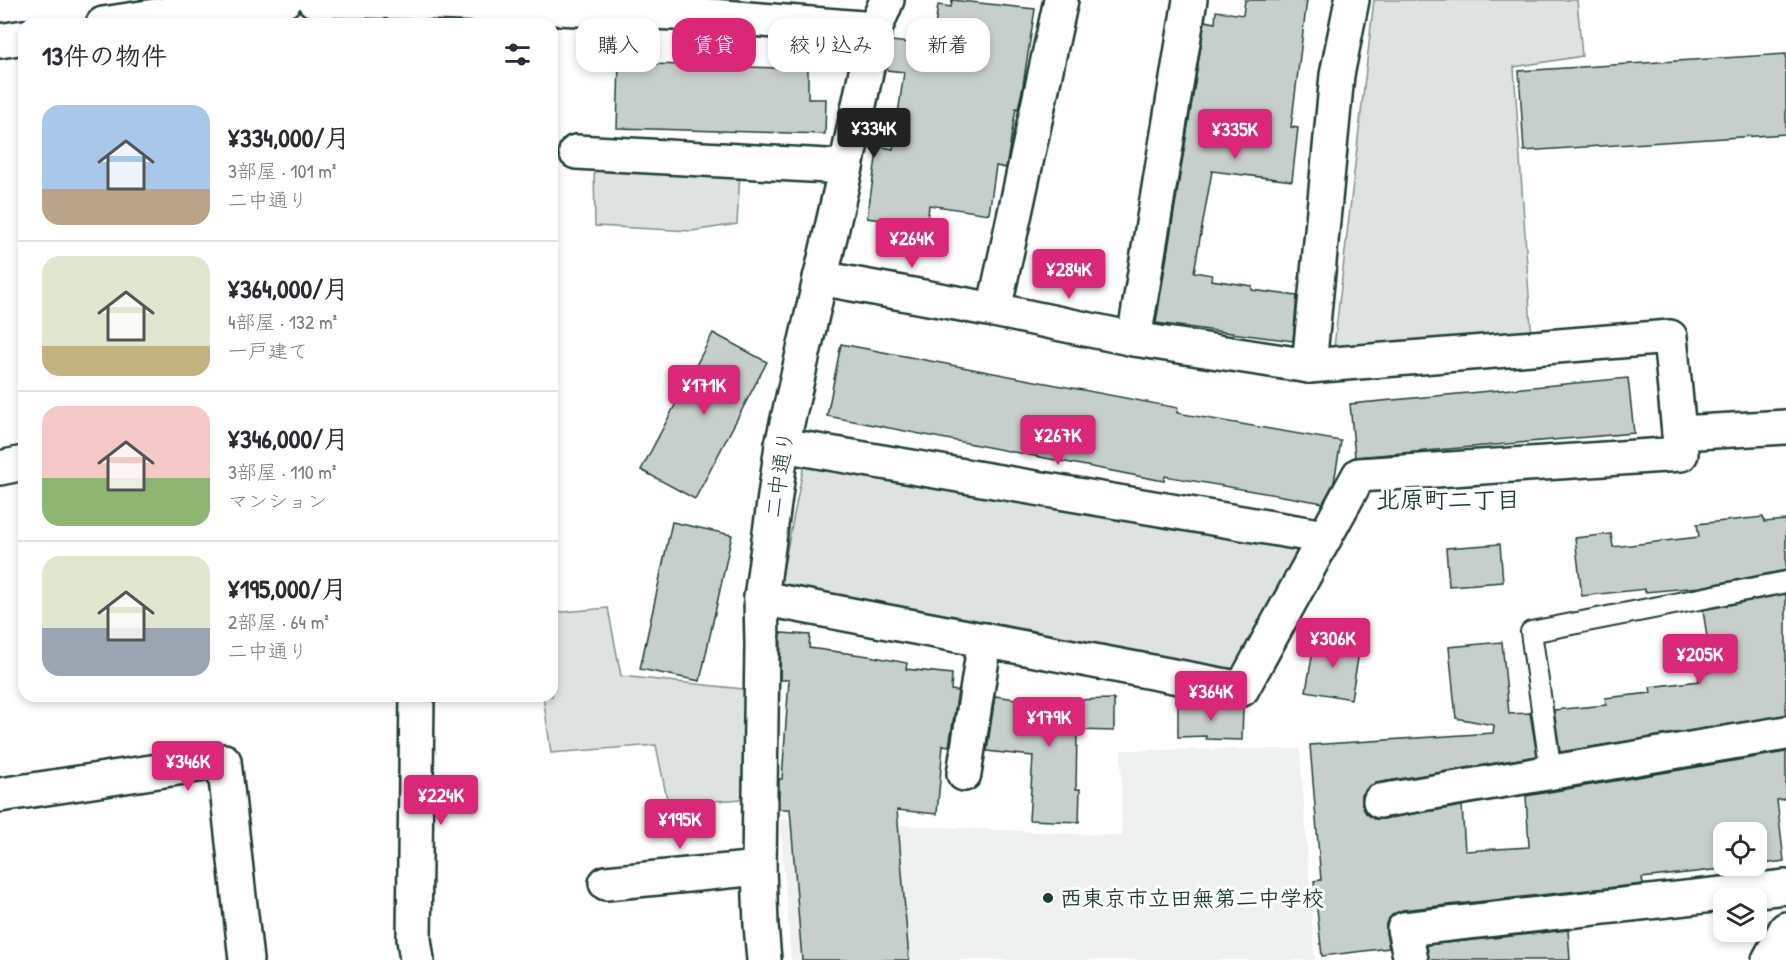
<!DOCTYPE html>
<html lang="ja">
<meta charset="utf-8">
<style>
body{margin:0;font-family:"Patrick Hand","Klee One",sans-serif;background:#f7f7f7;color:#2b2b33;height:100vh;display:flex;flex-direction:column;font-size:22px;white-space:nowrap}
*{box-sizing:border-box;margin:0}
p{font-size:20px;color:#7c7c81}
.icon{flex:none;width:33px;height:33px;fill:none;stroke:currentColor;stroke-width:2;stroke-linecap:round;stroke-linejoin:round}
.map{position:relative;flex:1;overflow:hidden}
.drawer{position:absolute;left:18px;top:18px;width:540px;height:684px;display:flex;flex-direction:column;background:#fff;border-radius:18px;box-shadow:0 3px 9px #0003}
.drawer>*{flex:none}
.banner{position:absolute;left:576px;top:18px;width:570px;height:54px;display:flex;gap:12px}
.buttons{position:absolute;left:1713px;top:822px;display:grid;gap:12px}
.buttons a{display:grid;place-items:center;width:54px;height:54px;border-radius:12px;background:#fff;box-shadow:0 3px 9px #0003;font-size:30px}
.price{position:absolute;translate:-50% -51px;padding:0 14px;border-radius:6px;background:#db2777;color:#fff;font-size:20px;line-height:39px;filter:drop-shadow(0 2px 3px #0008)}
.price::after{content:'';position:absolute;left:50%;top:36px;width:18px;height:14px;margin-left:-9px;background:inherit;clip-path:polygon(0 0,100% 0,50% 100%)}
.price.selected{background:#222;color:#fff}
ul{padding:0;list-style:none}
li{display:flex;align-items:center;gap:18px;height:150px;padding:0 24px}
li+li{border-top:2px solid #e1e1e2}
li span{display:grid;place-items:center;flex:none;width:168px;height:120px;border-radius:18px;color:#555}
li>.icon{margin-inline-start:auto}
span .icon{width:72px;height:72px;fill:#fffc;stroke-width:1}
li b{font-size:26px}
h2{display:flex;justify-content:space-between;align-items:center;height:72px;padding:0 24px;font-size:26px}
.pill{padding:0 21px;border-radius:18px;background:#fff;box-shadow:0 3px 9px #0003;font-size:21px;line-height:54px}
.pill.selected{background:#db2777;color:#fff}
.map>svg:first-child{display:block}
.built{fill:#eef1f0}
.green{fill:#dee3e2;stroke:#7e908b;stroke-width:1.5}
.building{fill:#c7cfcc;stroke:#1f3d34;stroke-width:1.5}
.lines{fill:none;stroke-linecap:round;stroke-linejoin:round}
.service-casing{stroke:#1f3d34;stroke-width:24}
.minor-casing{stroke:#1f3d34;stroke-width:38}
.service{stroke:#fff;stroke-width:20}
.minor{stroke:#fff;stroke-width:33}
.poi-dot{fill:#1f3d34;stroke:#fff;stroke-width:2}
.labels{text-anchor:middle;stroke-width:6;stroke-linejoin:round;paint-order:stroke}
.street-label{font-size:22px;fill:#1f3d34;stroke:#fff}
.poi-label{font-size:22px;font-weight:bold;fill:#1f3d34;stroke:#fff;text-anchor:start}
.neighbourhood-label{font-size:24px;font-weight:bold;fill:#1f3d34;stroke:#fff}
</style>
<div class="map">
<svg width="1786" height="960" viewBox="0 0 1786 960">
<rect width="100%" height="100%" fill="#fff"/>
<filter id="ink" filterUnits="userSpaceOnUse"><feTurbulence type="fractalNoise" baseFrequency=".0167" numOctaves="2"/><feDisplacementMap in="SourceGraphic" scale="12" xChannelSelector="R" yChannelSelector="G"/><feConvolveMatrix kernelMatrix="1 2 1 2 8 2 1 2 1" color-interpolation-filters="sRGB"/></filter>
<g filter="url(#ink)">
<path class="built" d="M1300,749l15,211h-524l-11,-141 342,17 -1,-86z"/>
<g class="green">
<path d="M1374,0h203l5,56 -68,11 18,275 -199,14z"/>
<path d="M594,164l146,8 -3,52 -45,7 -97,-5z"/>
<path d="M805,459l505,85 -75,131 -456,-84z"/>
<path d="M608,608l13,68 131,14 7,108 -91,6 -12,-59 -105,8 -8,-57h9v-83z"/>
</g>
<g class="building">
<path d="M952,0l83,9 -13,82 -4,18 -2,-1 -10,60 -10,-2 -7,48 -60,-9 -2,21 -60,-8 11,-72 15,3 11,-77 -17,-2 5,-29 34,4 1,-5 6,1 5,-36 13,2z"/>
<path d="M1245,0h62l-16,127 7,1 -6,53 -80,-10 -18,101 18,3 -1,5 41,6v4l45,6 -4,45 -137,-18 49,-302 10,2 1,-12 27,4z"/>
<path d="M1786,54v80l-262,17 -5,-80z"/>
<path d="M619,63l189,6v30h18l-1,35 -208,-6z"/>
<path d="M713,333l54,29 -72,137 -54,-29z"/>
<path d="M841,344l337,64 -1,5 164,28 -7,41 -11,21 -158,-27 -1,5 -337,-65z"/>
<path d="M1628,378l6,55 -279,24 -5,-53z"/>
<path d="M1763,517l1,5 22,-2v50l-86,17 -55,5v-3l-63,7 -7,-58 36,-4 2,13 86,-10 -2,-13z"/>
<path d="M672,522l60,13 -32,146 -60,-12z"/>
<path d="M1500,544l3,38 -54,4 -3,-38z"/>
<path d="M1786,594v121l-226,37 -6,-42 52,-5 -1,-7 46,-5 -1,-6 49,-6 -1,-8 14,-2 -9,-61z"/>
<path d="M781,633l29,2 -1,13 60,8 38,7 -1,6 46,5 -1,16 7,1 -9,55 -6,-1 -6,69 -40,-4 12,150h-107l-12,-151h-11v-30h3l7,-99h-9z"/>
<path d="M1315,639l45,8 -9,52 -45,-8z"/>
<path d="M1502,642l7,72 21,-1 7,43 -161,27 -8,4 -6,8v10l4,8 8,6h9l79,-13 3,45 64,-4 -3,-51 260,-44v47l-9,1 7,61 -28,4v-33h-32v34h25l-107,12 1,6 -241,26 -10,5 -6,8v10l3,15 -67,8 -8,-75 7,-1 -11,-135 183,-12 1,-8 -38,-7 -7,-71z"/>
<path d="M995,696l72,10v-6l47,-1v32l-37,-1 -1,59h4l-1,33 -50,-2 4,-64 -46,-5z"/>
<path d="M1178,705l65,2 -1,33 -36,-1v-3l-28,1z"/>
<path d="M1568,930l2,30h-141l-2,-15z"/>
</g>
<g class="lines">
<g class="service-casing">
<path id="service" d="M1551,772l-20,-140 255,-50"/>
</g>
<g class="minor-casing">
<g id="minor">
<path d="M314,0l100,2 260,11 201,16"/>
<path d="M103,24l123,-19 59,-5"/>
<path d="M0,41l24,-4"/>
<path d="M576,152l270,15"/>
<path d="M820,278l174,32 140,29 175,27 361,-29 9,96 107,-6"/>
<path d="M994,310l67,-310"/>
<path d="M1134,339l56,-339"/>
<path d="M1309,366l28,-291 15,-75"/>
<path d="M782,445l543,92"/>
<path d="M0,468l24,-5"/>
<path d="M761,598l481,91 117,-214 322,-21 -2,-21"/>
<path d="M417,696l-3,243 3,21"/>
<path d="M964,774l21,-134"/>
<path d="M0,795l224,-34 22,199"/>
<path d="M1380,801l406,-68"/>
<path d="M606,883l153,-15"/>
<path d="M764,960l-3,-35 -2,-57 3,-224 -1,-46 21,-153 64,-278 29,-138 12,-29"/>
<path d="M1411,960l-7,-31 382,-42"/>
<path d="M1769,960l17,-31"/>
</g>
</g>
<use href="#service" class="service"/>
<use href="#minor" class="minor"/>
</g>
</g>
<circle class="poi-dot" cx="1048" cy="898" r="6"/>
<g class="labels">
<g class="street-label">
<text transform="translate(779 474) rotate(-81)" y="8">二中通り</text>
</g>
<g class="poi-label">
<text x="1060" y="906">西東京市立田無第二中学校</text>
</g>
<g class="neighbourhood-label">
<text x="1448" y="508">北原町二丁目</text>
</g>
</g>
</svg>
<div class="buttons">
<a><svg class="icon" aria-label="locate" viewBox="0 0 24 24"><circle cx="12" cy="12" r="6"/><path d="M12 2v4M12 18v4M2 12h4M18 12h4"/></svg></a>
<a><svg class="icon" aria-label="layers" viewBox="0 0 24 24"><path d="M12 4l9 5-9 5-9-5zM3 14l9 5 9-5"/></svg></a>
</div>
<b class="price selected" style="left:874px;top:159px">¥334K</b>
<b class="price" style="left:1235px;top:160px">¥335K</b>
<b class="price" style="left:912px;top:269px">¥264K</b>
<b class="price" style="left:1069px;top:300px">¥284K</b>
<b class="price" style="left:704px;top:416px">¥171K</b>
<b class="price" style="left:1058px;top:466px">¥267K</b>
<b class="price" style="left:1333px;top:669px">¥306K</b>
<b class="price" style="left:1700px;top:685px">¥205K</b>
<b class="price" style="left:1211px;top:722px">¥364K</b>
<b class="price" style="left:1049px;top:748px">¥179K</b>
<b class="price" style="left:188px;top:792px">¥346K</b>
<b class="price" style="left:441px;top:826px">¥224K</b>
<b class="price" style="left:680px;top:850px">¥195K</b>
<div class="banner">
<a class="pill">購入</a>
<a class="pill selected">賃貸</a>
<a class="pill">絞り込み</a>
<a class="pill">新着</a>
</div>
<section class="drawer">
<h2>13件の物件<svg class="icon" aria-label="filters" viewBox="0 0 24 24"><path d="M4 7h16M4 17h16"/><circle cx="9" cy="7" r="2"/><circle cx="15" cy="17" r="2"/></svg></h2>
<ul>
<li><span style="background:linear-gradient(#a9c7e8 70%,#b9a48a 0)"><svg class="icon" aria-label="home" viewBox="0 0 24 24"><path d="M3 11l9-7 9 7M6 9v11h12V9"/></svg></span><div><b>¥334,000/月</b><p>3部屋 · 101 m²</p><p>二中通り</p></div></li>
<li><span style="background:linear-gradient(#dfe7d0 75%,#c2b280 0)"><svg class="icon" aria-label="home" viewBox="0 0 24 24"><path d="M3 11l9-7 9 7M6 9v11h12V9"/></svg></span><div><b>¥364,000/月</b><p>4部屋 · 132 m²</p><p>一戸建て</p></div></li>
<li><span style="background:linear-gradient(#f6c9c9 60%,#8fb573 0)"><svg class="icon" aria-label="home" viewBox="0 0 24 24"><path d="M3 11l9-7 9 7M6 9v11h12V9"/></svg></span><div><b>¥346,000/月</b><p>3部屋 · 110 m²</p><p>マンション</p></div></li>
<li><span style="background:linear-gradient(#dfe7d0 60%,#9aa5b1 0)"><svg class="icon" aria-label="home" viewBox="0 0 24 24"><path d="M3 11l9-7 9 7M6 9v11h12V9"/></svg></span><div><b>¥195,000/月</b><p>2部屋 · 64 m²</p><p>二中通り</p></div></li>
</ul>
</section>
</div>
